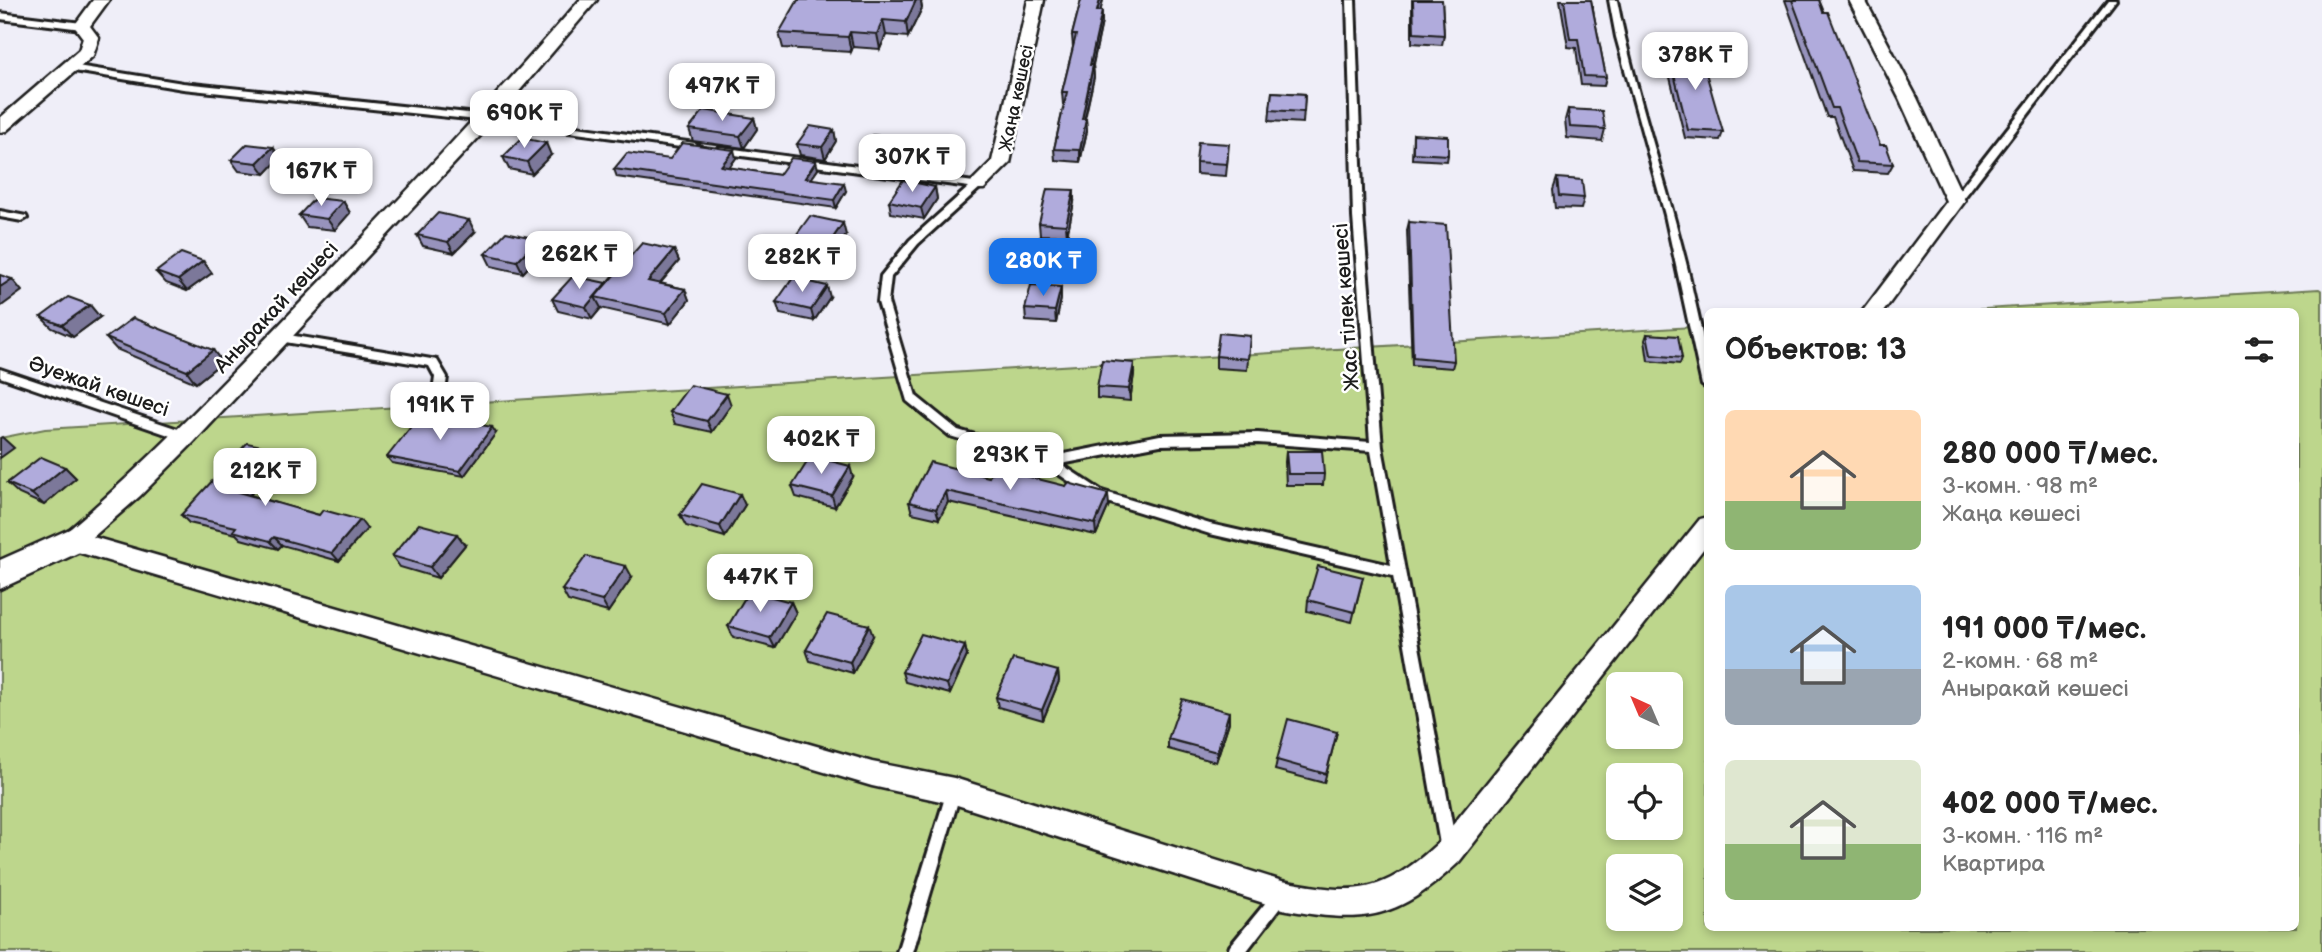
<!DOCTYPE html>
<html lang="ru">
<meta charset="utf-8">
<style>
body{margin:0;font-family:"Balsamiq Sans",sans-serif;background:#f2f2f2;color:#222;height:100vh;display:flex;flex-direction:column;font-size:26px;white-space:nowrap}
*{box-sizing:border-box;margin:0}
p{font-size:23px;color:#767676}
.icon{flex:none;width:38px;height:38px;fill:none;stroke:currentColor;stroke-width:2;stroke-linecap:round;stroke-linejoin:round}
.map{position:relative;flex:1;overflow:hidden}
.panel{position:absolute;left:1704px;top:308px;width:595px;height:623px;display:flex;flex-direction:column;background:#fff;border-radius:10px;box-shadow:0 4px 10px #0003}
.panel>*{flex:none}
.needle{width:46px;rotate:316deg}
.buttons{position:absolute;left:1606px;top:672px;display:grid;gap:14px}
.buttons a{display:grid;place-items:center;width:77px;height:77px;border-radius:10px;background:#fff;box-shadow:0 4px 10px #0003;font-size:35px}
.price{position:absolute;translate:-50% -60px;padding:0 16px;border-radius:14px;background:#fff;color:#222;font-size:23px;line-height:46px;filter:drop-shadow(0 2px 4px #0008)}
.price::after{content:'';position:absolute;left:50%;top:42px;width:21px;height:16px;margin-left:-10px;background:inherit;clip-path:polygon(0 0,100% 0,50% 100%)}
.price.active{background:#1a73e8;color:#fff}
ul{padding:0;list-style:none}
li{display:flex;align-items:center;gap:21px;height:175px;padding:0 21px}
li span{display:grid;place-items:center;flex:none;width:196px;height:140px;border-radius:10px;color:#555}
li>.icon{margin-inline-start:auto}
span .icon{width:84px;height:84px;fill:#fffc;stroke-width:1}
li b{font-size:30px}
h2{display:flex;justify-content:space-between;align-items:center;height:84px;padding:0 21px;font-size:30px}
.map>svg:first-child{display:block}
.green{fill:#bdd68c;stroke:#6c7954;stroke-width:2;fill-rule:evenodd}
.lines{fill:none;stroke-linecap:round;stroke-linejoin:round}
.lane-casing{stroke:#1c1c1c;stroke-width:6}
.street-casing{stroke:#1c1c1c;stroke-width:5}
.secondary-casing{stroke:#1c1c1c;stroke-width:5}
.lane{fill:#fff;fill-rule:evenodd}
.street{fill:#fff;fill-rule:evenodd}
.secondary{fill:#fff;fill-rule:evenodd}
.wall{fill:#9793bd;stroke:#1c1c1c;stroke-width:2}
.shaded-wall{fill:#7b789a;stroke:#1c1c1c;stroke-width:2}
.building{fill:#b0abdc;stroke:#1c1c1c;stroke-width:2}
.labels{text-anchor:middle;stroke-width:5;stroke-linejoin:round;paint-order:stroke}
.far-street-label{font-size:18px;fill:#1c1c1c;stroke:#fff}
.street-label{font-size:21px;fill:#1c1c1c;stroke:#fff}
</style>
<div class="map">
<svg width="2322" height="952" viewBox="0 0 2322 952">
<rect width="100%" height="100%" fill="#efeef8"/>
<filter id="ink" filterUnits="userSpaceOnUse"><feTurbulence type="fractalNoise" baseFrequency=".0143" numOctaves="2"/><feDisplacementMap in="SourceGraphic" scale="14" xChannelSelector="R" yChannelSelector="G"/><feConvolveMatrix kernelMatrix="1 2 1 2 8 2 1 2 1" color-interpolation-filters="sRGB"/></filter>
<g filter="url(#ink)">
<path class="green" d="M2319,289l3,2v661h-2322v-514l45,-9 1663,-103v602h588v-616l-344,-1zM1619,684h52v53h-52zM1619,775h52v53h-52zM1619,866h52v53h-52z"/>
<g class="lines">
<g class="lane-casing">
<g id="lane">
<path d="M1347,0h8l8,217 19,230 75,403 -3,5 -5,2 -5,-2 -3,-5 -48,-274 -183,-42 -116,-36 -49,-33 -95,-29 -43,-35 -29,-99 3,-26 29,-36 59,-53 -249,-34 -5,-3 5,-3 261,36v4l-63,57 -27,33 -3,25 28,94 42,34 91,27 111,-22 98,-2 112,9 -17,-225zM1258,443l113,8 20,114 -181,-41 -108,-33 -41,-27 99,-19z"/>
<path d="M1609,0h8c18,94 51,185 73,279 8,38 18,71 18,110l-6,-4 -37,-170 -49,-178z"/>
<path d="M2108,0h8l-156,203h-8v-4z"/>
<path d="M0,13l82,10 4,3 -4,3 -82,-10z"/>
<path d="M71,65l112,18 304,32 208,28 5,3 -5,3 -208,-28 -304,-32 -115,-19 -2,-2z"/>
<path d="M0,211l26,5 1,2 -5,3 -22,-4z"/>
<path d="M277,333l160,27 10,17 -2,15 -6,4 -4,-1 -2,-3 2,-15 -6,-11 -156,-26 -2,-3 2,-3z"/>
<path d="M0,369l190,64 2,3 -6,5 -186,-64z"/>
<path d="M954,784l5,2 2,5 -48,161h-16l50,-161 2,-5z"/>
<path d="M1281,887l5,3 3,5 -3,5 -40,52h-18l2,-6 46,-56z"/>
</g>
</g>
<g class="street-casing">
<g id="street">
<path d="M93,0h16l-19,26 9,12 -6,18 -87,75 -6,1v-14l79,-68 4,-12 -9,-12z"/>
<path d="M580,0h17l-104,122 -299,320 -54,54 -47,41 779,225 82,16 328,103c74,14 99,15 157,-39l261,-323 8,-2v26l-249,319c-62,58 -95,63 -177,47l-328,-105 -82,-18 -808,-238 -4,-7 4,-7c85,-72 161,-153 239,-234 94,-98 188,-197 277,-300z"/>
<path d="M1028,0h16l-34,163 -26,26h-14l-2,-4 24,-24z"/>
<path d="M1849,0h16l52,98 48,103 -82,111h-21l84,-111 -47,-103z"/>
</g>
</g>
<g class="secondary-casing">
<path id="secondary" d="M72,528l12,4 4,9 -4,9 -84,39v-29z"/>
</g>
<use href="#lane" class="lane"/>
<use href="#street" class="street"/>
<use href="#secondary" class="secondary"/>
</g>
<g class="wall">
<path d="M922,0l-1,3 1,5 -14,29 -22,-2 -6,14 -27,-2 -2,5 -68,-4 -4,-15z"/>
<path d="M1081,0h22l-3,11 2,11 -9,43 1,12 -9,42h1l1,12 -7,31 -25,-2 -1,-11 10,-45h-1l-1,-12 11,-45 -1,-12z"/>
<path d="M1412,0h30l2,35 -2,10 -30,-2z"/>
<path d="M1560,0h31l15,77 -2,9 -23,-1 -5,-37 -8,-1z"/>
<path d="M1785,0h34l61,145 13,19 -5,9 -35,-2 -20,-54h-6z"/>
<path d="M1668,50l55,82 -3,8 -35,-2 -20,-81z"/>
<path d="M1272,92l33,2 -2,29 -34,-2z"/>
<path d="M1568,109l37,20 -3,12 -35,-3 -2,-18z"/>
<path d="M754,118l3,11 -13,19 -51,-7 -4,-12z"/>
<path d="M834,130l2,11 -11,18 -25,-4 -3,-11z"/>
<path d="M1413,134l35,21 -1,6 -35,-2z"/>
<path d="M273,147l7,11 -15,16 -26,-3 -8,-11z"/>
<path d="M863,151l64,4 -10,16 -52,-8z"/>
<path d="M551,155l-19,19 -23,-5 -6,-12z"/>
<path d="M1228,155l-2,21 -30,-2v-12z"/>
<path d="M736,158l-7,10 50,7 39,-6 -7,10 35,12 -10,17 -219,-31 -3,-8 56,-10z"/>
<path d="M1557,178l27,20 -3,11 -26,-1 -2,-18z"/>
<path d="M935,187l2,12 -13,20 -33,-6 -2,-12z"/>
<path d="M343,201l7,12 -15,17 -28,-3 -8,-12z"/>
<path d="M1074,202l-7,34 -27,-1 -1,-12z"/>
<path d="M1409,222l45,139 -2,7 -40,-3 -5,-135z"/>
<path d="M475,232l-21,21 -31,-7 -6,-11z"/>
<path d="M846,235l-15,21 -33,-7 -4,-11z"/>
<path d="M538,239l5,12 -20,22 -32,-7 -6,-12z"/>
<path d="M674,250l5,11 -19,22 25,6 4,11 -19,24 -69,-16 -9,11 -34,-8 -6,-12 54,-16z"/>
<path d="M203,261l9,12 -25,18 -21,-8 -10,-11z"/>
<path d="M1061,287v12l-5,24 -30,-2 -1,-12z"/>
<path d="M830,297l-16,24 -34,-7 -4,-12z"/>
<path d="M41,317h59l-27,20 -21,-9z"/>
<path d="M1647,334l35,24 -2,6 -32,-3 -3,-21z"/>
<path d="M1250,336l-3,34 -31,-2v-12z"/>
<path d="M106,338l107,12 9,12 -26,21 -80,-34z"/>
<path d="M1134,374l-4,27 -33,-3v-11z"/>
<path d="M731,405l-19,27 -37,-8 -5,-12z"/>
<path d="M496,433l-32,43 -72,-13 -5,-6z"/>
<path d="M276,449l7,9 -33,37 117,34 -28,32 -57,-16 -4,4 -37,-10 -5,-5 -47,-11 -8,-8z"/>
<path d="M1286,451l38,23 -1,11h-37l-1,-23z"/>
<path d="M65,467l11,11 -32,27 -25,-11 -12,-11z"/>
<path d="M853,477l-18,30 -39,-10 -4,-11z"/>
<path d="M989,477l120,28 -13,30 -148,-33 -9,17 -27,-6 -3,-11z"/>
<path d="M745,505l-20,32 -39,-11 -6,-11z"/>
<path d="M465,545l-27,33 -38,-11 -8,-11z"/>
<path d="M632,577l-24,35 -40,-11 -6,-11z"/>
<path d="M1363,577l-11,45 -45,-11 1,-11z"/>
<path d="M791,602l5,11 -21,35 -42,-11 -5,-11z"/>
<path d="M873,636l-20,37 -43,-12 -4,-11z"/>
<path d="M965,646l2,10 -17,38 -45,-12 -3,-10z"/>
<path d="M1058,671l1,10 -16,39 -45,-13 -2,-10z"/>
<path d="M1229,712v10l-13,40 -48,-13v-10z"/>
<path d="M1337,732l-13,51 -49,-13 2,-10z"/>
</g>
<g class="shaded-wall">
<path d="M916,0h6l-1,3 1,5 -14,29 -2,-15z"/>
<path d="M1100,0h3l-5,22 -1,-11z"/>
<path d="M1102,11v11l-12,55v-12z"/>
<path d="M883,20l3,15 -6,14 -3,-15z"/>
<path d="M850,32l3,15 -2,5 -3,-15z"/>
<path d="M1093,65l1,12 -12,53v-11z"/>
<path d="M754,118l3,11 -13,19 -4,-12z"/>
<path d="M1086,119l1,12 -7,31v-12z"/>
<path d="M834,130l2,11 -11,18 -3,-12z"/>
<path d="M546,143l5,12 -19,19 -5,-12z"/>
<path d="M925,143l2,12 -10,16 -2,-11z"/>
<path d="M273,147l7,11 -15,16 -8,-11z"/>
<path d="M734,150l2,8 -12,16 -3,-8z"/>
<path d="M816,161l2,8 -11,16 -2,-7z"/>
<path d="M844,183l2,8 -10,17 -2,-8z"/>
<path d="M935,187l2,12 -13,20 -3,-11z"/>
<path d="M1074,190v12l-7,34 -1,-11z"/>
<path d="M343,201l7,12 -15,17 -8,-11z"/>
<path d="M469,220l6,12 -21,21 -6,-11z"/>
<path d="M843,223l3,12 -15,21 -3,-11z"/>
<path d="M538,239l5,12 -20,22 -6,-12z"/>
<path d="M674,250l5,11 -26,31 -5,-11z"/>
<path d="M203,261l9,12 -25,18 -9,-11z"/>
<path d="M12,279l10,12 -22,16v-20z"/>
<path d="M606,283l-11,14 6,11 -9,11 -6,-12z"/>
<path d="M827,286l3,11 -16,24 -3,-11z"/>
<path d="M1061,287v12l-5,24 -1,-12z"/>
<path d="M685,289l4,11 -19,24 -4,-11z"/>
<path d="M90,305l10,12 -27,20 -11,-12z"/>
<path d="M213,350l9,12 -26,21 -9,-12z"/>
<path d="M1134,363v11l-4,27 -1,-12z"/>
<path d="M727,394l4,11 -19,27 -5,-11z"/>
<path d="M492,427l4,6 -32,43 -4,-5z"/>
<path d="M2,437l12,11 -14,10v-20z"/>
<path d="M276,449l7,9 -38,42 -7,-8z"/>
<path d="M850,466l3,11 -18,30 -3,-11z"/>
<path d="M65,467l11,11 -32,27 -12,-11z"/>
<path d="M946,491l2,11 -9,17 -3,-10z"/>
<path d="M740,494l5,11 -20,32 -5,-11z"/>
<path d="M1108,494l1,11 -13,30 -1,-11z"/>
<path d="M360,520l7,9 -28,32 -7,-8z"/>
<path d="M457,534l8,11 -27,33 -8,-11z"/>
<path d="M274,537l8,8 -4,4 -8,-8z"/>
<path d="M626,566l6,11 -24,35 -6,-11z"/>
<path d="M791,602l5,11 -21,35 -5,-10z"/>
<path d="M869,625l4,11 -20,37 -3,-11z"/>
<path d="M965,646l2,10 -17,38 -3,-10z"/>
<path d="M1058,671l1,10 -16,39 -1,-10z"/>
<path d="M1229,712v10l-13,40 1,-10z"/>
</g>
<g class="building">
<path d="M798,0h118l-10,22 -23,-2 -6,14 -27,-2 -2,5 -69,-4z"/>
<path d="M1081,0h19l-3,11h5l-12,54h3l-11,54h4l-6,31 -26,-1 13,-57h-5l14,-57h-4z"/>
<path d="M1413,0h29l2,35 -30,-2z"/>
<path d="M1564,0h27l15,77 -22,-1 -6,-37h-8z"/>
<path d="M1792,0h27l4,12h5l52,133h6l7,19 -36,-2 -20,-54h-5z"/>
<path d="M1668,50l32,2 23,80 -35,-2z"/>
<path d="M1272,92l33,2 -1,18 -34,-2z"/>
<path d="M1568,109l34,2 3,18 -35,-2z"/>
<path d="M704,110l50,8 -14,18 -51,-7z"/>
<path d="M810,126l24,4 -12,17 -25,-3z"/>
<path d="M1413,134l35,2v19l-35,-2z"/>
<path d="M873,135l52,8 -10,17 -52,-9z"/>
<path d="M522,138l24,5 -19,19 -24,-5z"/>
<path d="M1198,142l31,2 -2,20 -31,-2z"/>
<path d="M682,143l52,7 -13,16 58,9 12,-17 25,3 -11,17 39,5 -10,17 -220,-31 13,-16 43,6z"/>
<path d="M247,144l26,3 -16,16 -26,-3z"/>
<path d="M1557,178l25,2 2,18 -25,-2z"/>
<path d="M903,180l32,7 -14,21 -32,-7z"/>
<path d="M1047,189l27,1 -8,35 -27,-2z"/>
<path d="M315,198l28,3 -16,18 -28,-4z"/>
<path d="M438,213l31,7 -21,22 -31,-7z"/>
<path d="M810,216l33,7 -15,22 -34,-7z"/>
<path d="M1409,222l37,3 8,136 -41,-4z"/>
<path d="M506,232l32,7 -21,22 -32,-7z"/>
<path d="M642,243l32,7 -26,31 37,8 -19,24 -71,-16z"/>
<path d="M181,253l22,8 -25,19 -22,-8z"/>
<path d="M0,275l12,4 -12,8z"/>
<path d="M573,276l33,7 -20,24 -34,-8z"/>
<path d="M793,278l34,8 -16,24 -35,-8z"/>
<path d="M1031,285l30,2 -6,24 -30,-2z"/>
<path d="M68,297l22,8 -28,20 -21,-8z"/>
<path d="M133,318l80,32 -26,21 -81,-33z"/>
<path d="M1219,333l31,3 -2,23 -32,-3z"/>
<path d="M1647,334l31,2 4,22 -31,-3z"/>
<path d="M1102,360l32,3 -5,26 -32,-2z"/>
<path d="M690,385l37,9 -20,27 -37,-9z"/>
<path d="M421,414l71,13 -32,44 -73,-14z"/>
<path d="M247,443l29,6 -38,43 81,23 4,-5 37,10 -28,33 -58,-16 -4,4 -37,-10 3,-4 -55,-12z"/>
<path d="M1286,451h36l2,23h-36z"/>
<path d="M811,456l39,10 -18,30 -40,-10z"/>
<path d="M41,457l24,10 -33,27 -25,-11z"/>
<path d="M930,462l59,15 5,-9 72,18 2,-3 40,11 -13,30 -149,-33 -10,18 -27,-7z"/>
<path d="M702,484l38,10 -20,32 -40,-11z"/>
<path d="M419,524l38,10 -27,33 -38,-11z"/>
<path d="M586,556l40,10 -24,35 -40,-11z"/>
<path d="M1318,566l45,11 -9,35 -46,-12z"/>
<path d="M749,591l42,11 -21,36 -42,-12z"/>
<path d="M827,614l42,11 -19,37 -44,-12z"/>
<path d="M921,634l44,12 -18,38 -45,-12z"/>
<path d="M1013,659l45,12 -16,39 -46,-13z"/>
<path d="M1182,699l47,13 -12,40 -49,-13z"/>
<path d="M1288,719l49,13 -11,42 -49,-14z"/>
</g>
</g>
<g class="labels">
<g class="far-street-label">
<text transform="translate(1016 98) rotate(-78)" y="6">Жаңа көшесі</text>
</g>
<g class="street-label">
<text transform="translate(276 307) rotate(-47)" y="7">Аныракай көшесі</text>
<text transform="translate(1346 307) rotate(-94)" y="7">Жас тілек көшесі</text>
<text transform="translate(99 386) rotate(19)" y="7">Әуежай көшесі</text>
</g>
</g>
</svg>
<div class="buttons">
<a><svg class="needle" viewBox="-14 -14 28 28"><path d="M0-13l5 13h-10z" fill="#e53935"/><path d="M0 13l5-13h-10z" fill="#767676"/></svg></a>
<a><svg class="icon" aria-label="locate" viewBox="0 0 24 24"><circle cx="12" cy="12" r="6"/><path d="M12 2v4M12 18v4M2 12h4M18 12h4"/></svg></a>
<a><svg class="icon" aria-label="layers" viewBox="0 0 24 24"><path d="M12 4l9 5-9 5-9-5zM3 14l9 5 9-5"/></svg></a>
</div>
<b class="price" style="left:1695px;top:92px">378K ₸</b>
<b class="price" style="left:722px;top:123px">497K ₸</b>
<b class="price" style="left:524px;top:150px">690K ₸</b>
<b class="price" style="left:912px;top:194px">307K ₸</b>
<b class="price" style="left:321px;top:208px">167K ₸</b>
<b class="price" style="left:579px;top:291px">262K ₸</b>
<b class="price" style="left:802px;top:294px">282K ₸</b>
<b class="price active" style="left:1043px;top:298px">280K ₸</b>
<b class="price" style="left:440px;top:442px">191K ₸</b>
<b class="price" style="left:821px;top:476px">402K ₸</b>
<b class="price" style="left:1010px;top:492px">293K ₸</b>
<b class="price" style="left:265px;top:508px">212K ₸</b>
<b class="price" style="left:760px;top:614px">447K ₸</b>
<section class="panel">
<h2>Объектов: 13<svg class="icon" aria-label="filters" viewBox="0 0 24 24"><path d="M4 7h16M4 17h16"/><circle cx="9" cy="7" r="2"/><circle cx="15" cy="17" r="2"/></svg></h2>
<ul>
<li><span style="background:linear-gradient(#ffd9b3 65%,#8fb573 0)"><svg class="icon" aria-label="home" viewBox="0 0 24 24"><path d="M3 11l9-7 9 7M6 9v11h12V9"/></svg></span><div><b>280 000 ₸/мес.</b><p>3-комн. · 98 m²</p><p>Жаңа көшесі</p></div></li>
<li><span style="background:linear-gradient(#a9c7e8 60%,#9aa5b1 0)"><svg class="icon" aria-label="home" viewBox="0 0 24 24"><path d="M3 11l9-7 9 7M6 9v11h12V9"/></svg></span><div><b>191 000 ₸/мес.</b><p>2-комн. · 68 m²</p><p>Аныракай көшесі</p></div></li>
<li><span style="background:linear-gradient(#dfe7d0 60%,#8fb573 0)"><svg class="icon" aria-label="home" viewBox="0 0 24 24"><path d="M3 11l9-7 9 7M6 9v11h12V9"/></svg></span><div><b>402 000 ₸/мес.</b><p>3-комн. · 116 m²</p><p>Квартира</p></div></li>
</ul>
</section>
</div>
